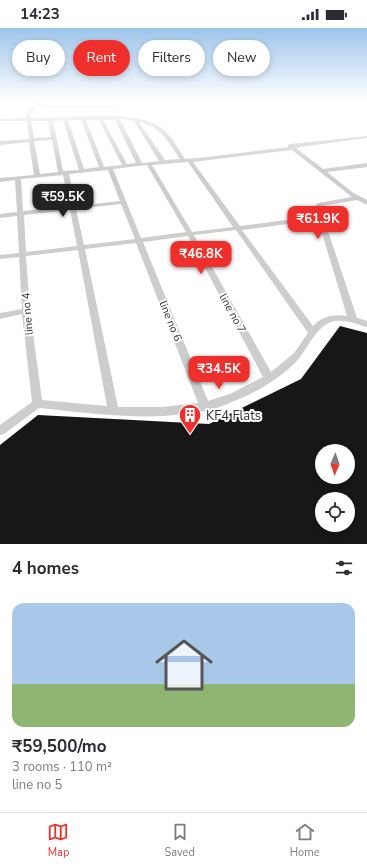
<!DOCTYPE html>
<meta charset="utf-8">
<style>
body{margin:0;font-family:"Nunito Sans",sans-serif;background:#f2f2f3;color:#2b2b33;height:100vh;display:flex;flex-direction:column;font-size:15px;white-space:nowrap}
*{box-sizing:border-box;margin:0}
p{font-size:13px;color:#7c7c81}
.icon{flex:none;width:22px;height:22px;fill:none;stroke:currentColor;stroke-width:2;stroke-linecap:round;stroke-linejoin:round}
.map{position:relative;height:516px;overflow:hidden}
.sheet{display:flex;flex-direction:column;background:#fff;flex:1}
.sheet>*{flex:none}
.guide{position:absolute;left:12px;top:12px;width:343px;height:36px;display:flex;gap:8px}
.needle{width:26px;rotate:182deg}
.fabs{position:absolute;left:315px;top:416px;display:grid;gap:8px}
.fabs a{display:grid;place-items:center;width:40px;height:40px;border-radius:50%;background:#fff;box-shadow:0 2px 6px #0003;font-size:20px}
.price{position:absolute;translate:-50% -34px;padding:0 9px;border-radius:8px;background:#ef2f2b;color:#fff;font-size:13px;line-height:26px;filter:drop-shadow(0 1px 2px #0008)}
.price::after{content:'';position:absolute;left:50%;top:24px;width:12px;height:9px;margin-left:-6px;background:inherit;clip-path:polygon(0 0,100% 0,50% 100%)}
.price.active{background:#222;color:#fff}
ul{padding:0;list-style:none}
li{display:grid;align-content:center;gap:8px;height:212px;padding:0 12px}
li+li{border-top:1px solid #e1e1e2}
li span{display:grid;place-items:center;height:124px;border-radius:12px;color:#555}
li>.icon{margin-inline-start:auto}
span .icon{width:72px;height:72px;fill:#fffc;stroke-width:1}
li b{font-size:17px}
h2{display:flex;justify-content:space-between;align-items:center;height:48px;padding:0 12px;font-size:17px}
.tag{padding:0 14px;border-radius:18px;background:#fff;box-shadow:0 2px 6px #0003;font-size:14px;line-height:36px}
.tag.active{background:#ef2f2b;color:#fff}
.status{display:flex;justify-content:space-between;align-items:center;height:28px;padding:0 20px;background:#fff;direction:ltr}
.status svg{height:11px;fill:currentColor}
.dock{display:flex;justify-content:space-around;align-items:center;height:56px;border-top:1px solid #e1e1e2;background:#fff;font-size:11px;color:#7c7c81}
.dock a{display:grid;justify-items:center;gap:2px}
.dock .active{color:#ef2f2b}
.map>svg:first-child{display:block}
.building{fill:#171717;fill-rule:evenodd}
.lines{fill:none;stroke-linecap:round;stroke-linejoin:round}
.street{fill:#cdcdcd;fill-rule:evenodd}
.labels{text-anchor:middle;stroke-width:4;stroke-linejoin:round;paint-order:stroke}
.street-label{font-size:11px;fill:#303030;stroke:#fff}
.near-poi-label{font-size:13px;fill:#303030;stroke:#fff;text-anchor:start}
</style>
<div class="status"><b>14:23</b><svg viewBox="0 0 49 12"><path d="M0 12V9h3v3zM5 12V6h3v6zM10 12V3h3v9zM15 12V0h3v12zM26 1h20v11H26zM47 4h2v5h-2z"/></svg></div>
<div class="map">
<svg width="367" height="516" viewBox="0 0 367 516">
<rect width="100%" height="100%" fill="#fff"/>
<path class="building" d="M340,298l27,7v211h-367v-99l38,-30 171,9 92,-45zM322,423h26v26h-26zM322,471h26v26h-26z"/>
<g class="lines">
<path class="street" d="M39,73h4l-3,4h78v1l-2,1h-78l-8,8 1,3h17l2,-1 2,1c27,-1 90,-8 111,11 8,6 16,21 22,30l23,-2 80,-10v-2l2,-1 77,-8v2l-67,9 -4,1 27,21 44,-6v4l-40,5 25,20 15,8v5l-10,-5 -35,6 -2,1 37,111 10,3v6c-11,-3 -24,-9 -36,-5 -16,5 -25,31 -37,42 -16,15 -37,28 -57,36 -8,3 -23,10 -31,11 -14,1 -28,4 -42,5 -42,2 -84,-4 -125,-8l-35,26 -4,1v-10l32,-23 -10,-88 -22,5v-6l22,-4 -3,-52 -19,2v-4l19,-2 -2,-37 -17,2v-4l17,-2 -2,-32 -15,2v-4l34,-3 -5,-33 -29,3v-4l29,-2 -2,-18h-27v-2l26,-1v-4zM120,91l14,2 25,40 -17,2zM63,92l16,50 -16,1 -10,-50zM68,92h13l18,47 -15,2zM86,92h13l23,45 -18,2zM103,92h12l21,43 -9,1zM31,93h17l3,16 -17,1zM139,94c23,5 28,19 41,37l-15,1zM52,112l6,32 -18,2 -6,-33zM292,122l60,47 -34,6 -4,4 3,9 -77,10 -47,-64zM188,134l45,65 -41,5 -40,-67zM147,137l39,67 -45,6 -28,-69zM108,142l12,31 -44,5 -7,-32zM63,147l6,31 -46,5 -2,-32zM121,176l14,35 -51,6 -8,-36zM70,182l7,36 -51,6 -2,-37zM318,192l29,96c-13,-2 -25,0 -34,10l-71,-96zM236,202l72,103 -14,20 -23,19 -77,-137zM188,208l75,141 -33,17 -22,7 -65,-159zM136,215l62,160 -35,4h-45l-33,-158zM78,222l29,156 -65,-6 -12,-89 -4,-55z"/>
</g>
<linearGradient id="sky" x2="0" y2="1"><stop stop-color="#9cc4ea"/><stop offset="0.5" stop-color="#fff"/><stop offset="1" stop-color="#fff" stop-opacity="0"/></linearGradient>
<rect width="367" height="145" fill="url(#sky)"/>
<defs>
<g id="building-pin" transform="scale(1.15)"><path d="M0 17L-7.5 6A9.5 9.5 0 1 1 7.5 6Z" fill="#ef2f2b" stroke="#fff"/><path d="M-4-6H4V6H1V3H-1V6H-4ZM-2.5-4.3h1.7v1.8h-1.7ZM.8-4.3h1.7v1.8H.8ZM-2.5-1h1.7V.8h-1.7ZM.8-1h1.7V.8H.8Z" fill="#fff"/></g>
</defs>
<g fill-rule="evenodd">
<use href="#building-pin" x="190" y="387"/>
</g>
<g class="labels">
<g class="street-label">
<text transform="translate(233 285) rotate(61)" y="4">line no 7</text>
<text transform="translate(27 286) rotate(-95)" y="4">line no 4</text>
<text transform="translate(171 293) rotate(68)" y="4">line no 6</text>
</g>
<g class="near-poi-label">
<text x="206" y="392">KF4 Flats</text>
</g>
</g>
</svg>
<div class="fabs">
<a><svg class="needle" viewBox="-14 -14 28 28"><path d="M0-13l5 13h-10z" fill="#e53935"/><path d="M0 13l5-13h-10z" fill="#7c7c81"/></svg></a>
<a><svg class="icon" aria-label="locate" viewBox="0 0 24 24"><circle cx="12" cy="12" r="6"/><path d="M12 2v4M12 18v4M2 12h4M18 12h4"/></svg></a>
</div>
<b class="price active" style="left:63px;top:190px">₹59.5K</b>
<b class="price" style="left:318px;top:212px">₹61.9K</b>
<b class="price" style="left:201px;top:247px">₹46.8K</b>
<b class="price" style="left:219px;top:362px">₹34.5K</b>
<div class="guide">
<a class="tag">Buy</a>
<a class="tag active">Rent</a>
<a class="tag">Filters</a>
<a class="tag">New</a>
</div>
</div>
<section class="sheet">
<h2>4 homes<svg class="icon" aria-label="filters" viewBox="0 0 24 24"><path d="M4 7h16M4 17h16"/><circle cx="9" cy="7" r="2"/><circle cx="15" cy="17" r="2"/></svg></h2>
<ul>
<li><span style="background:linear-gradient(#a9c7e8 65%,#8fb573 0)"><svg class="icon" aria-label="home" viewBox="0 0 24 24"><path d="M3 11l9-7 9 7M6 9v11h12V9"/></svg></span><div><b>₹59,500/mo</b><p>3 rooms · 110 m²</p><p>line no 5</p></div></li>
</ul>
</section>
<nav class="dock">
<a class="active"><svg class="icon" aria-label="map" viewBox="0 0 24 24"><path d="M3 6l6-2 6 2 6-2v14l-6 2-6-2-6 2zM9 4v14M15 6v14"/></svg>Map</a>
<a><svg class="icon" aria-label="saved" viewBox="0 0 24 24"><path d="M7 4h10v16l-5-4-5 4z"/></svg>Saved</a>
<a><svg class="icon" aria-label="home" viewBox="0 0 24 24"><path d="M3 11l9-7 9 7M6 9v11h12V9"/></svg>Home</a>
</nav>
